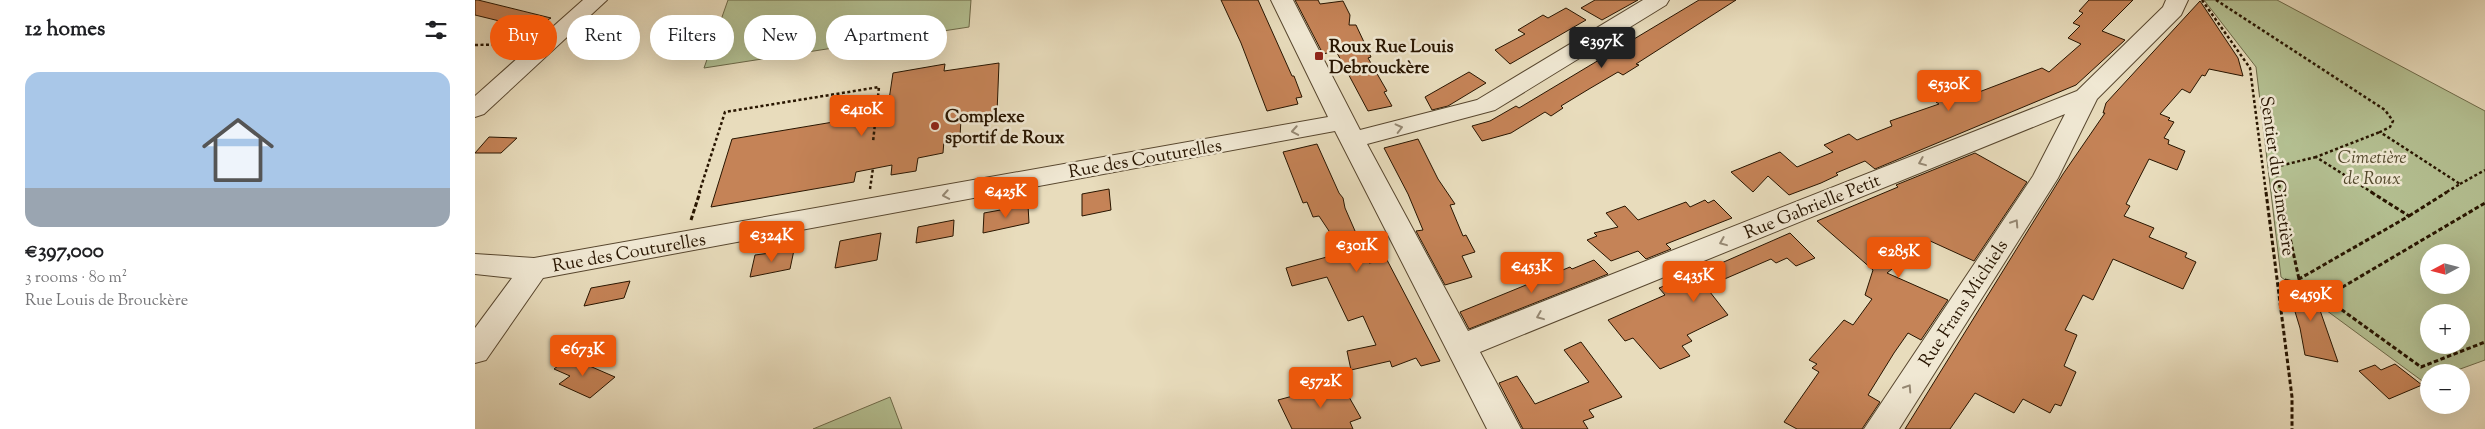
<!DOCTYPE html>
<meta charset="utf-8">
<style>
body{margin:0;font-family:"Sorts Mill Goudy",serif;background:#f2f2f2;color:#202124;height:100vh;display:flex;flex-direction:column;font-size:19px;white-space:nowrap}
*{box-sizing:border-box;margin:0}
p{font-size:16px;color:#757577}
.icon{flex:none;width:28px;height:28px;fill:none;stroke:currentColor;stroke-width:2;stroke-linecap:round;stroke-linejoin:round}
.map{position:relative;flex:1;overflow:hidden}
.drawer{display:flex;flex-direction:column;background:#fff;width:475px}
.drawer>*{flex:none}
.top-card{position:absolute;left:15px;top:15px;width:475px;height:45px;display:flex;gap:10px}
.needle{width:32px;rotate:263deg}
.fabs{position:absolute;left:1945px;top:244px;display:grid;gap:10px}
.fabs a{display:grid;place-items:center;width:50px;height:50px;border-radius:50%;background:#fff;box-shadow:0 5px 20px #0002;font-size:25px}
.price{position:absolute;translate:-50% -42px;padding:0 11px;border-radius:5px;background:#ea580c;color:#fff;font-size:16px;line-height:32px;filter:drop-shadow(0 1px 2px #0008)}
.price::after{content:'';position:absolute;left:50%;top:30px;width:15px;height:11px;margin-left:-8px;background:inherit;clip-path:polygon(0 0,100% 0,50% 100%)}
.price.on{background:#222;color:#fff}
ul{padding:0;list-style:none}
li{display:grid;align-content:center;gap:10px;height:265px;padding:0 25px}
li+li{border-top:1px solid #e0e0e0}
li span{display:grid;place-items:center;height:155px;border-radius:15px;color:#555}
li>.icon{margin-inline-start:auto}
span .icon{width:90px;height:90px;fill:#fffc;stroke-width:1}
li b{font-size:21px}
h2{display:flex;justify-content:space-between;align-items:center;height:60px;padding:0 25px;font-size:21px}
.tag{padding:0 18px;border-radius:22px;background:#fff;box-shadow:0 5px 20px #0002;font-size:18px;line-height:45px}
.tag.on{background:#ea580c;color:#fff}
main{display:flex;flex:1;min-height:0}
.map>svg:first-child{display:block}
.green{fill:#b4c092;stroke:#6e6a49;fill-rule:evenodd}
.building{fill:#c58357;stroke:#281500}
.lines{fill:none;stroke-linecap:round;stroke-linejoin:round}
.minor-casing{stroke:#58472f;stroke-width:2}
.path-far1{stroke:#281500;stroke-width:2.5;stroke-dasharray:3 2.5;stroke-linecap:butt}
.path{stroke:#281500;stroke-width:3;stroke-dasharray:4.5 2.5;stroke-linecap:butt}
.minor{fill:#f0e8d3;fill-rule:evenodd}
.oneway{stroke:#968974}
.poi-dot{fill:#8f2418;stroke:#f0e8d3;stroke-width:2}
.labels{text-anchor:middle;stroke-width:5;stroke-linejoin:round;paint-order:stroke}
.poi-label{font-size:18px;font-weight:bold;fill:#281500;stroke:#f0e8d3;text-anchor:start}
.park-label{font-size:18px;font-style:italic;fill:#52482c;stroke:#f0e8d3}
.street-label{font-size:18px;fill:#281500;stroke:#f0e8d3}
</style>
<main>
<section class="drawer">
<h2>12 homes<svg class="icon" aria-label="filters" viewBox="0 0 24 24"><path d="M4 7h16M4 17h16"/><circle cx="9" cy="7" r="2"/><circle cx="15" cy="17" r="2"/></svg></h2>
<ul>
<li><span style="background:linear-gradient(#a9c7e8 75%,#9aa5b1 0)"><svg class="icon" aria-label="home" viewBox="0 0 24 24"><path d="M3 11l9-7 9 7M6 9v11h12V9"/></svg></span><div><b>€397,000</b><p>3 rooms · 80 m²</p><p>Rue Louis de Brouckère</p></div></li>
</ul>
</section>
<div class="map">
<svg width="2010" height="429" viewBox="0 0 2010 429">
<rect width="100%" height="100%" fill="#e8dcbc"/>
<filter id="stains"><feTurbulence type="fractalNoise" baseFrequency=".004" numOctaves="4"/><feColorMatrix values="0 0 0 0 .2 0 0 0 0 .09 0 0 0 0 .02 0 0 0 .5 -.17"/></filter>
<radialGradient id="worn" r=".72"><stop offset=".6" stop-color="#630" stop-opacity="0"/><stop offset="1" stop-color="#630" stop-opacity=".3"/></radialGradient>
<g class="green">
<path d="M253,0h243l-2,27 -265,41z"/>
<path d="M1729,0h73l208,111v249l-33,12h-23v10l-4,1 -144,-106 -25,-210zM1954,252h32v33h-32zM1954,312h32v33h-32z"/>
<path d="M415,397l12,32h-89z"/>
</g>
<g class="building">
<path d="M0,0h3l73,18 -19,11 -57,-14z"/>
<path d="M746,0h37l34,76h2l8,21 -6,1 2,6 -31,7 -26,-68z"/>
<path d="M820,0h23l2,4 23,-3 7,14 -1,10h7l15,32 -3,1 19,33 -3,1 8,14 -24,5 -32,-60 -13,3z"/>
<path d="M1120,0h43l-36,20 -21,-12z"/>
<path d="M1224,0h37l-100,64 3,1 -16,10 -5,-3 -29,17 -28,17 2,2 -12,8 -6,-4 -34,21 -29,8 -10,-15 18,-5 26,-15 3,2z"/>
<path d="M1614,0h44l-31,31 23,9 -49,45 -201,84 -10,-8 -29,12 2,2 -17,8 -32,12 -21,-19 -15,16 -22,-20 49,-20 17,15 36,-15 -9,-7 25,-11 8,6 35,-14 -2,-5 49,-17 -3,-2 37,-14 6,4 63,-24 7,4 32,-28 -13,-6 12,-12 -7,-3 10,-10 -4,-2z"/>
<path d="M1725,1l38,57 5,18 -34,-7 -4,7 -3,-1 -12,18 -8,-4 -22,25 10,4 -2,2 6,2 -10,16 5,2 -1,4 17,7 -8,19 -28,-11 -23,45 4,2 -6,10 30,12 -5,9 38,16 -2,4 11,5 -13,27 -70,-30 -20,41 -10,-5 -18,35 12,5 -13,31 12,6 -15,34 -6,-2 -5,9 -27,-14 -9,14 -39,-20 -25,36h-45l158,-255 42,-61h-2l3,-10z"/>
<path d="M1091,8l20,12 -76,44 -15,-14 30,-16 -7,-4 25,-15 5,3z"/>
<path d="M524,63l-2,50 -14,2v5l-22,-1 -1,18 -16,3 -1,13 -25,5 -2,13 -25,4 1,-10 -36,7 -2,10 -143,25 21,-68 155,-26 6,-40 52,-9 -1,7z"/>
<path d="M994,72l17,11 -38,23 -16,4 -7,-13z"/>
<path d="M14,137l28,1 -16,15h-26z"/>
<path d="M943,139l20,40 17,25 -5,1 13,31 3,-1 9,17 -13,4 10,21 -27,8 -29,-54 7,-1 -15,-36 -24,-46z"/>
<path d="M842,144l22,49 4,5 2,10 24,55 18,-3 53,101 -19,5 -5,-8 -24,9 -2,-6 -39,9 -4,-19 29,-6 -13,-29 -15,5 -21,-44 -35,9 -6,-18 52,-14 -9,-23 -10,-15 -6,1 -6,-15 -4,1 -20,-51z"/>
<path d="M1500,153l52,29 -53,79 -46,-21 -41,33 61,27 -27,40 -13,-7 -14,20 -26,42 12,7 -18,27h-65l-13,-7 35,-50 -7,-4 5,-4 -8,-4 35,-40 9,5 19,-26 -7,-4 8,-25 -56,-49 81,-34 -2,-2z"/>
<path d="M634,189l2,21 -29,6v-22z"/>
<path d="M1230,200l3,3 6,-3 18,18 -66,26 5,5 -25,10 -8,-8 -27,10 -24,-21 10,-4 -3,-3 24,-6 -12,-14 19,-7 13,14 48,-18 4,5z"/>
<path d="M553,205l1,18 -46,10 1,-20z"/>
<path d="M479,220l-1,16 -37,7 2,-16z"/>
<path d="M406,233l-4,27 -42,8 5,-27z"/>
<path d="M1315,233l25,25 -19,8 -9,-8 -11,5 -5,-4 -65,28 22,28 -41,20 5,6 -10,5 8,10 -30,13 -27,-31 -8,3 -17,-21 57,-25 -6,-7 10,-4 -5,-5 25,-10 5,6z"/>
<path d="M319,250l-4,19 -40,8 5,-22z"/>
<path d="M1119,260l14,14 -139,55 -9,-17 110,-45 2,2z"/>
<path d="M1810,279l20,5 9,9 24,69 -33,-7 -5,-27z"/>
<path d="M155,281l-6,17 -40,8 7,-18z"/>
<path d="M1106,342l41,55 -33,13 5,7 -11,4 5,8h-65l-24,-46 18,-7 18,28 54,-22 -25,-32z"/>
<path d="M97,355l16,7 -3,2 30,13 -25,21 -31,-14 11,-8 -16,-7z"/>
<path d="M1920,364l27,21 -33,14 -30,-28 16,-6 6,5z"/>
<path d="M866,383l20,35 -11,4 3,7h-61l-14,-29z"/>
</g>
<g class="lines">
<g class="minor-casing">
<g id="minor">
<path d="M108,0h24l-123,114 -9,3v-21z"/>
<path d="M796,0h22l67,130 117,-30 166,-100h26l-3,5 -171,105 -128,34 101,187 609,-240 86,-84 3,-7h22l-7,15 -84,84 -39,79 -159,251h-35l169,-253 32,-62 -585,238 41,77h-34l-152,-298 -792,147 -57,82 -11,3v-35l37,-50 -37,-4v-20l59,4 794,-141z"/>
</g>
</g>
<g class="path-far1">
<path d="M1727,0l48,68 16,125"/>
<path d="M1741,0l169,110 8,11 -3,6 -10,5 80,52 -15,9"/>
<path d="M0,45l44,-1"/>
<path d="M1985,184l25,-14"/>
<path d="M395,189l3,-21"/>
<path d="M224,193l26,-81 154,-25 -6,55"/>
<path d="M1806,193l-6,-26 41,-10"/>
<path d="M1898,193l-57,-36 64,-25"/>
</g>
<g class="path">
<path d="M1791,192l26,205v32"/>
<path d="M1805,192l19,87"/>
<path d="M1896,192l38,24 -110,63 122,88 64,-25"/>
<path d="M1934,216l38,-24"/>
<path d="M216,220l9,-28"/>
<path d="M1849,298l161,-95"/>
</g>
<use href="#minor" class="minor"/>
</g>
<defs><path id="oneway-chevron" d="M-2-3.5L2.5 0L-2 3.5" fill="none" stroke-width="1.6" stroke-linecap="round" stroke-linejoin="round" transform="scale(1.25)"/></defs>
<g class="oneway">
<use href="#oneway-chevron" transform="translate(924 128) rotate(-14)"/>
<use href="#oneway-chevron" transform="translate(820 131) rotate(170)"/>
<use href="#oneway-chevron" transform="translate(1447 162) rotate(158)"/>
<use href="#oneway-chevron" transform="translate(471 195) rotate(170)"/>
<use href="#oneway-chevron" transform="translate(1540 223) rotate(-57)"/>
<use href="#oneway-chevron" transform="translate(1248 242) rotate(158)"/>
<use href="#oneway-chevron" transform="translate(1065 316) rotate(158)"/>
<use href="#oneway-chevron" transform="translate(1433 388) rotate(-57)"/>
</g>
<g class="poi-dot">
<rect x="839" y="51" width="10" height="10" rx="2.5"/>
<circle cx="460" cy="126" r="5"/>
</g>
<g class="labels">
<g class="poi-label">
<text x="854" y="52">Roux Rue Louis<tspan x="854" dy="21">Debrouckère</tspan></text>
<text x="470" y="122">Complexe<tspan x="470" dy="21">sportif de Roux</tspan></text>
</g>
<g class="park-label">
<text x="1897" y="163">Cimetière<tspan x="1897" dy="21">de Roux</tspan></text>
</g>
<g class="street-label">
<text transform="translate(670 158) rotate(-10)" y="6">Rue des Couturelles</text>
<text transform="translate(1803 176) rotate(82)" y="6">Sentier du Cimetière</text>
<text transform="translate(1337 206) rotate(-22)" y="6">Rue Gabrielle Petit</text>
<text transform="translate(154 252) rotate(-10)" y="6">Rue des Couturelles</text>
<text transform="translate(1488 303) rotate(-57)" y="6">Rue Frans Michiels</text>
</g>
</g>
<rect width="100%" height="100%" filter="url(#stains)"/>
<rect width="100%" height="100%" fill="url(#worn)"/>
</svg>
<div class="fabs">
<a><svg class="needle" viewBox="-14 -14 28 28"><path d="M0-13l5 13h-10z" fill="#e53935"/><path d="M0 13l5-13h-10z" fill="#757577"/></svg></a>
<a>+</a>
<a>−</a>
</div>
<b class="price on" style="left:1127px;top:69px">€397K</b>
<b class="price" style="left:1474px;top:112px">€530K</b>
<b class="price" style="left:387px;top:137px">€410K</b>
<b class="price" style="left:531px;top:219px">€425K</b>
<b class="price" style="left:297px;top:263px">€324K</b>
<b class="price" style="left:882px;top:273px">€301K</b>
<b class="price" style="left:1424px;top:279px">€285K</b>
<b class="price" style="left:1057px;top:294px">€453K</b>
<b class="price" style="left:1219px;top:303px">€435K</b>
<b class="price" style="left:1836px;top:322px">€459K</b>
<b class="price" style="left:108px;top:377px">€673K</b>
<b class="price" style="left:846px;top:409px">€572K</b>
<div class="top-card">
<a class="tag on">Buy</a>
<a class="tag">Rent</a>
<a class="tag">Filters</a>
<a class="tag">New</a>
<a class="tag">Apartment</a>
</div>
</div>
</main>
